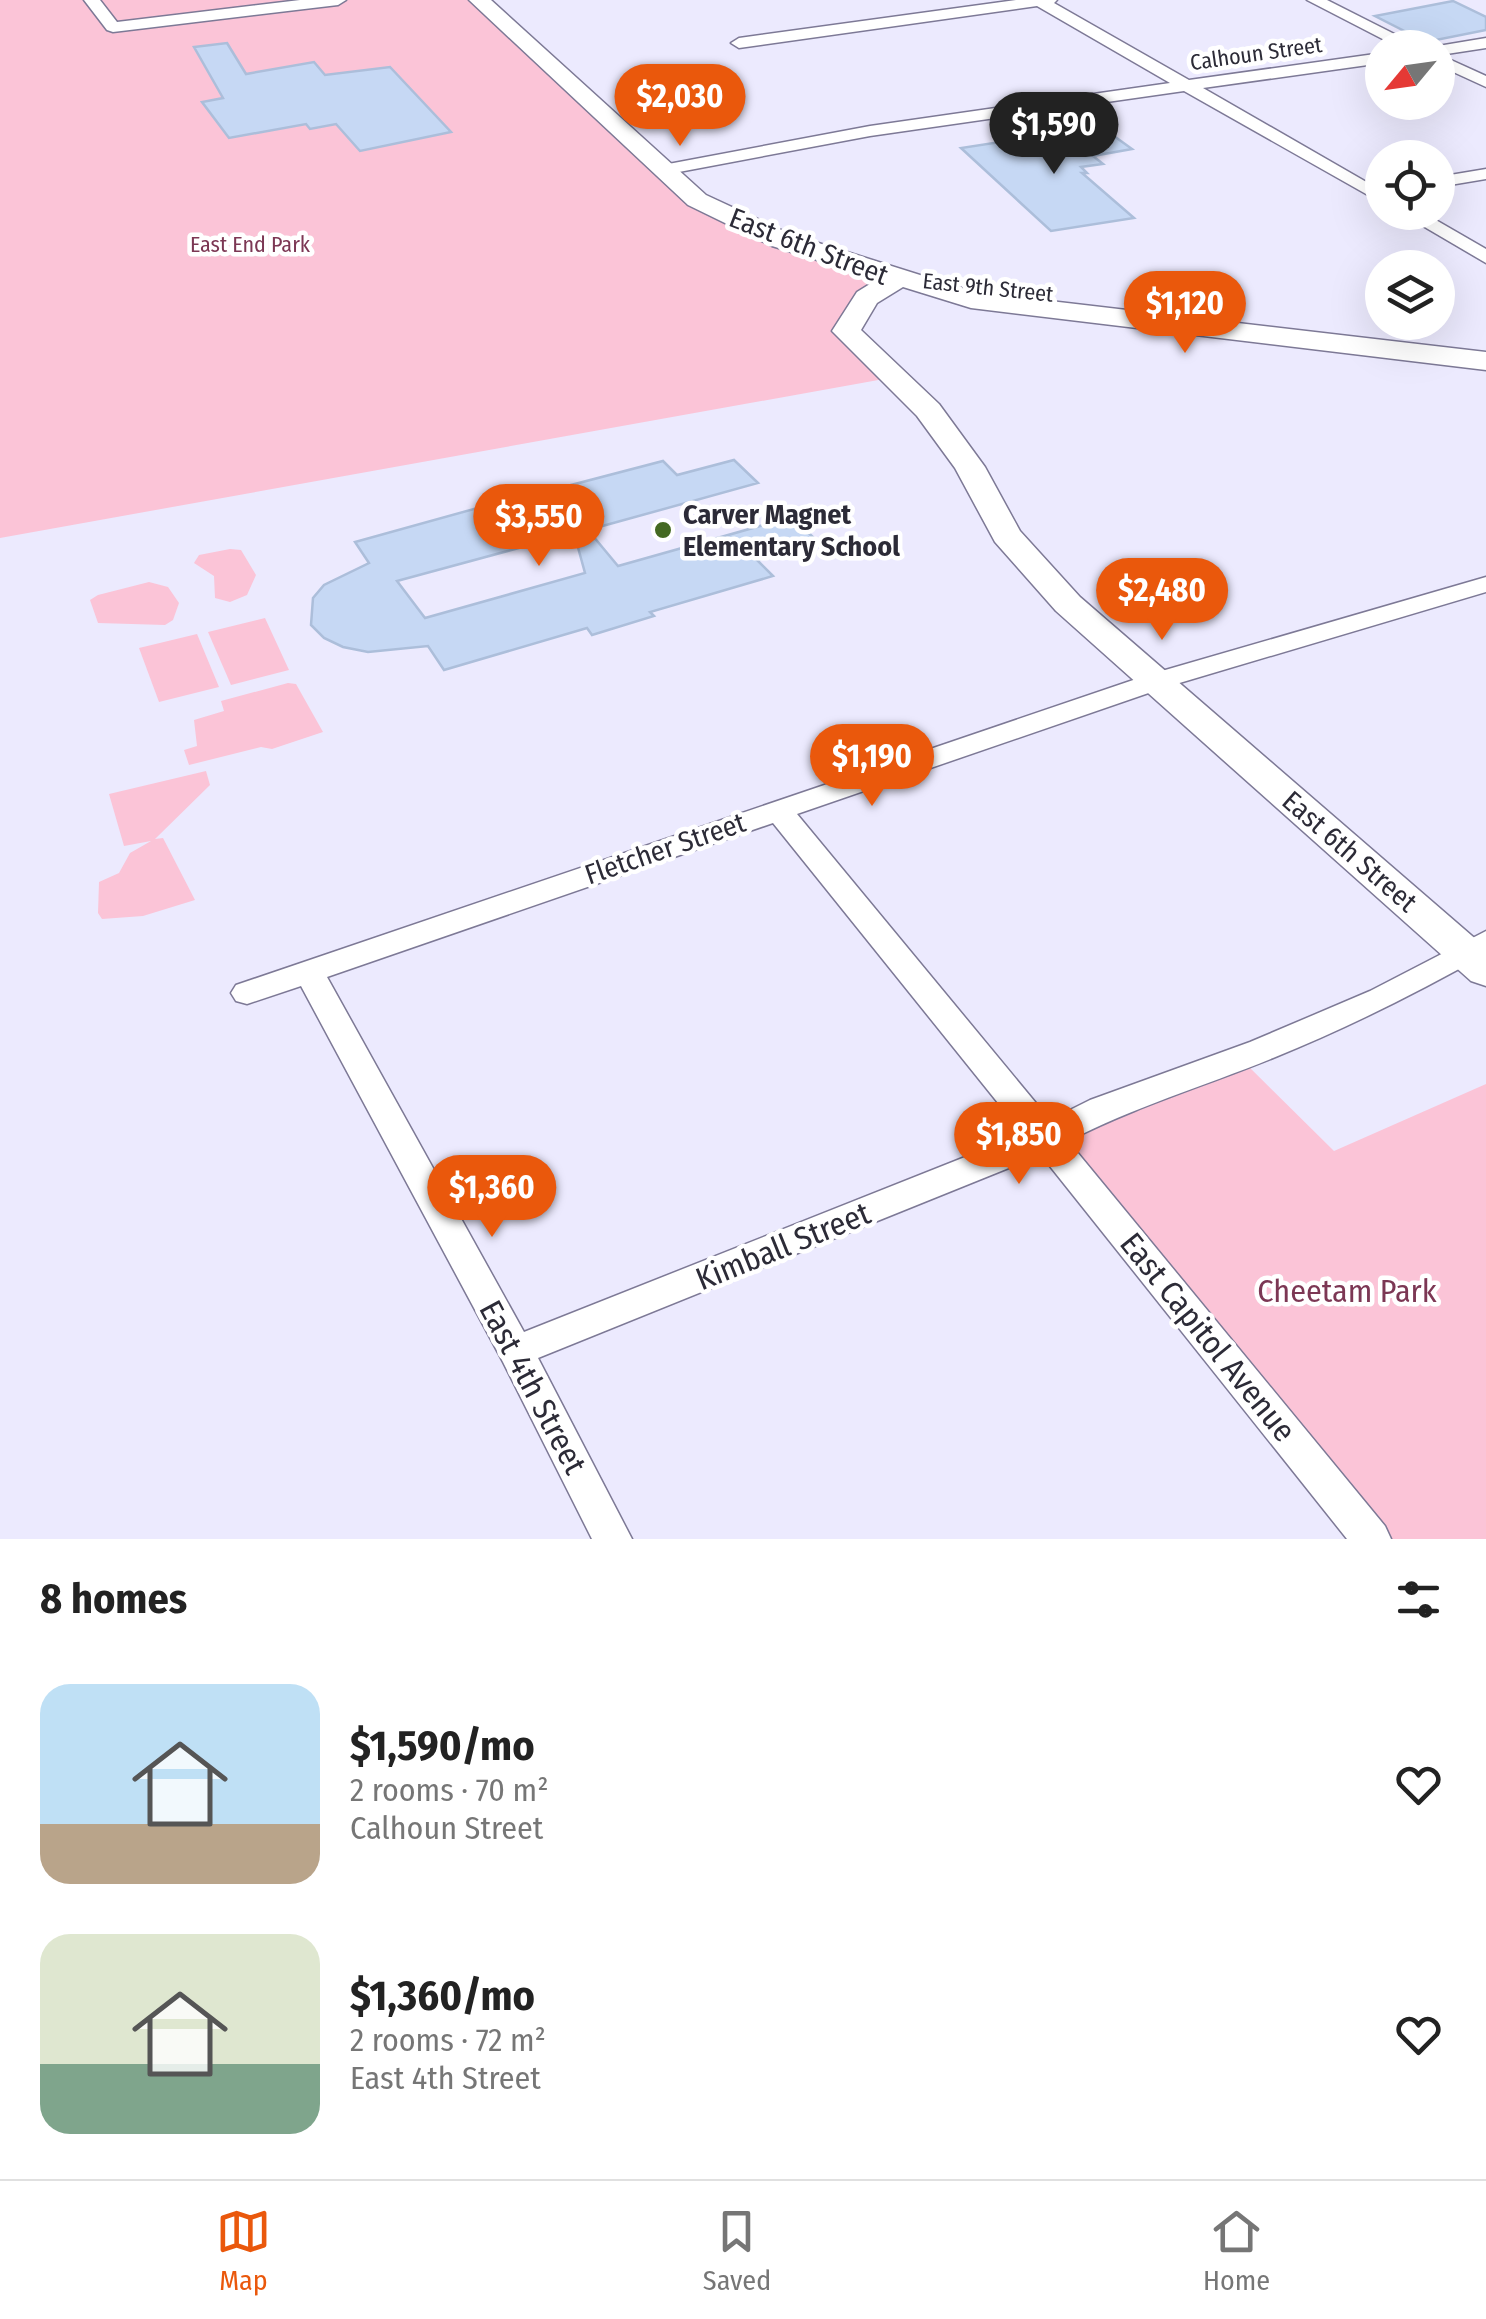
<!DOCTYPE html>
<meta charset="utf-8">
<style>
body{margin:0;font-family:"Fira Sans Condensed",sans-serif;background:#f2f2f2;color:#222;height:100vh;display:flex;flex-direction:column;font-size:38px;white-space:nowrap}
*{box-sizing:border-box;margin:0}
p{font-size:32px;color:#767676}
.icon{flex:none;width:55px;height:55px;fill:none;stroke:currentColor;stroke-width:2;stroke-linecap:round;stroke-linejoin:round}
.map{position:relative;height:1539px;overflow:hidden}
.details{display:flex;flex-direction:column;background:#fff;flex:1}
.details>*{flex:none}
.needle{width:65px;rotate:241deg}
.tools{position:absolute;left:1365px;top:30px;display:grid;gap:20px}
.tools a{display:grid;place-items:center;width:90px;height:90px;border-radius:50%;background:#fff;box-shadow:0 10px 40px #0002;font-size:50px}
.price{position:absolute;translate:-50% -85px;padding:0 22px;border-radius:35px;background:#ea580c;color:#fff;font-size:32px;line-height:65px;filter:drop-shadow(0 2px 5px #0008)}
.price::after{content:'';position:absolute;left:50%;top:60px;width:30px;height:22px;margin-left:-15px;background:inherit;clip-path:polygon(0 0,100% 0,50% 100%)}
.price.selected{background:#222;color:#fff}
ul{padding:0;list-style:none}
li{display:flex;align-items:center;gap:30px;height:250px;padding:0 40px}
li span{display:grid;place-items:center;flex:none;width:280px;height:200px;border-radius:30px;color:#555}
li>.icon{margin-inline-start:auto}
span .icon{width:120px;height:120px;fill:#fffc;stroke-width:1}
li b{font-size:42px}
h2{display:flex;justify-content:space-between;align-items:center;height:120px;padding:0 40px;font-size:42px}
.menu{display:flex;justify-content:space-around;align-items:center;height:140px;border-top:2px solid #e0e0e0;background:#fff;font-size:28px;color:#767676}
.menu a{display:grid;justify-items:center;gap:5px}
.menu .selected{color:#ea580c}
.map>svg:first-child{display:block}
.green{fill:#fbc4d7}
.building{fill:#c6d8f4;stroke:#acbeda;stroke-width:2.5;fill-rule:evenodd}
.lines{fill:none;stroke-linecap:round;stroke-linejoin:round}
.street-casing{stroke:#7d7996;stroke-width:3}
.secondary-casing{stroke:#7d7996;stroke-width:3}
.street{fill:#fff;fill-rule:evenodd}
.secondary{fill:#fff;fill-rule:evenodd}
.poi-dot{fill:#446922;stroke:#fff;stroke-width:4}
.labels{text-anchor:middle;stroke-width:9;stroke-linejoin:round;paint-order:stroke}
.far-street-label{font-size:22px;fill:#2c2b37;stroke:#fff}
.far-park-label{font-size:22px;fill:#7c3754;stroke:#fff}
.street-label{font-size:28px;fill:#2c2b37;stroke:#fff}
.poi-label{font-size:28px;font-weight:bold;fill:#2c2b37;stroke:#fff;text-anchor:start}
.near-street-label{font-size:32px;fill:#2c2b37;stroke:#fff}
.near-park-label{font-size:32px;fill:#7c3754;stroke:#fff}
</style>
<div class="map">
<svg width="1486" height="1539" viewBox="0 0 1486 1539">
<rect width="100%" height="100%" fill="#eceafe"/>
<g class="green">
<path d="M0,0h474l255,215 171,62 -54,54 49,46 -895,161z"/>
<path d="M230,549l11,1 15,25 -9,20 -17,7 -15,-4 -1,-22 -20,-13 5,-8z"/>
<path d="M149,582l19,5 11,16 -6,17 -8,5 -67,-2 -8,-23 8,-5z"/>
<path d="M265,618l24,52 -58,15 -23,-53z"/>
<path d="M197,634l22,53 -60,15 -20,-54z"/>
<path d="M288,683l8,1 27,48 -51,17 -11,-2 -72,18 -5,-15 13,-4 -3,-26 30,-9 -3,-10z"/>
<path d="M206,771l4,14 -55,54 8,-1 32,62 -52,16 -41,3 -4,-6 1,-31 20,-9 11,-20 21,-12 -27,5 -15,-52z"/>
<path d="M1239,1057l95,94 152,-67v455h-115l-328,-399z"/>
</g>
<g class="building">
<path d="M1453,1l33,16v13l-60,12 -51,-26z"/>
<path d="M227,43l19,31 68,-12 11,13 65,-8 61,65 -91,19 -24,-27 -26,5 -4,-5 -77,14 -27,-36 21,-4 -29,-51z"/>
<path d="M1107,131l25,18 -39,7 10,8 -22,3 6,6h-5l52,45 -83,13 -90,-83 104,-16 5,5z"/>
<path d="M734,460l24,23 -170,47 30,36 174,-49 26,25 -61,18 16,16 -123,36 4,4 -62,19 -5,-7 -143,42 -16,-24 -60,6 -25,-5 -19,-9 -13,-13 2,-27 11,-13 45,-22 -14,-21 191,-53 2,2 115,-30 14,14zM574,533l11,40 -160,45 -28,-37z"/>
</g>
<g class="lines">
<g class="street-casing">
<g id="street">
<path d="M84,0h16l17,22 183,-22h46l-8,5 -225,27 -6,-2z"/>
<path d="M1016,0h41l-3,3 135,77 193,-27v10l-179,25 179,103v12l-198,-112 -314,45 -207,39 -9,-5 9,-5 207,-39 300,-43 -133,-77 -298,42 -8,-5 8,-5z"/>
<path d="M1307,0h20l95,48h-22z"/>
<path d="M1486,38v10l-46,7 46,21v11l-48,-22v-17l-6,-1z"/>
<path d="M1486,169v10l-48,8v-10z"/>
<path d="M1399,212h23l64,37v14z"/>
<path d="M1486,577v15l-320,95 -369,127 253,306 40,-20 160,-58 120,-51 116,-60v23c-69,39 -139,74 -213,104 -69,28 -139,49 -205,83l317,385 6,13h-44l-306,-384 -503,203 94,181h-40l-89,-177 -202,-376 -54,18 -11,-3 -5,-8 5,-8 912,-310zM773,823l250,311 -499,198 -197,-355z"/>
</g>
</g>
<g class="secondary-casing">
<path id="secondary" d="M469,0h22l215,195 84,39 184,58 512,60v18l-515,-62 -68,-21 -26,16 -16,27 78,74 46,63 35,64 60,66 406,351v38l-15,-5 -415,-370 -61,-69 -40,-74 -38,-52 -85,-85 25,-39 21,-13 -106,-33 -84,-41z"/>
</g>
<use href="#street" class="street"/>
<use href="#secondary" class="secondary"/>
</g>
<circle class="poi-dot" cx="663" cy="530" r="10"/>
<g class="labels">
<g class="far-street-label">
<text transform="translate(1256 53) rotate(-8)" y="8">Calhoun Street</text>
<text transform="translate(988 287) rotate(6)" y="8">East 9th Street</text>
</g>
<g class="far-park-label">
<text x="250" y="252">East End Park</text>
</g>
<g class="street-label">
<text transform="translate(809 246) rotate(21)" y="10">East 6th Street</text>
<text transform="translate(665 848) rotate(-19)" y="10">Fletcher Street</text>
<text transform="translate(1350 851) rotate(41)" y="10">East 6th Street</text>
</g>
<g class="poi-label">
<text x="683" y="524">Carver Magnet<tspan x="683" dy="32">Elementary School</tspan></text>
</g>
<g class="near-street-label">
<text transform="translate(783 1246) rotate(-22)" y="11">Kimball Street</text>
<text transform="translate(1208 1337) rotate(51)" y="11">East Capitol Avenue</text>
<text transform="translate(533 1387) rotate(62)" y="11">East 4th Street</text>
</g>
<g class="near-park-label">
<text x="1347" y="1302">Cheetam Park</text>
</g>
</g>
</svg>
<div class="tools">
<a><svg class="needle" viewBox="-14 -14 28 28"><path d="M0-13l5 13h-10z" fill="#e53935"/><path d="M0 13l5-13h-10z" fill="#767676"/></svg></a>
<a><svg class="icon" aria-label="locate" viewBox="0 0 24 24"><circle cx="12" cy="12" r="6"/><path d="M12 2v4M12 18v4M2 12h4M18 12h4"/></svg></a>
<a><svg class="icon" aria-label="layers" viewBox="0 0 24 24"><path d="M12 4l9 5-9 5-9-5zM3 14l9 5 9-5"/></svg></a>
</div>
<b class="price" style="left:680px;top:149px">$2,030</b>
<b class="price selected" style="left:1054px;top:177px">$1,590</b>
<b class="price" style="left:1185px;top:356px">$1,120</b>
<b class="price" style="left:539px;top:569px">$3,550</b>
<b class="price" style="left:1162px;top:643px">$2,480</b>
<b class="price" style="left:872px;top:809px">$1,190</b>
<b class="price" style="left:1019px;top:1187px">$1,850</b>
<b class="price" style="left:492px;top:1240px">$1,360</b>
</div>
<section class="details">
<h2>8 homes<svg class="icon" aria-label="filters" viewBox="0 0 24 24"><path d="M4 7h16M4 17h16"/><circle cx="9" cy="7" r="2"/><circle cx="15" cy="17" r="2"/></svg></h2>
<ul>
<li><span style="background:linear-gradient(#bfe0f5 70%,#b9a48a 0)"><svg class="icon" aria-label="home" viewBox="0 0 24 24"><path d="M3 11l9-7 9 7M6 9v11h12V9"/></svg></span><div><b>$1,590/mo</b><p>2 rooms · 70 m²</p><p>Calhoun Street</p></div><svg class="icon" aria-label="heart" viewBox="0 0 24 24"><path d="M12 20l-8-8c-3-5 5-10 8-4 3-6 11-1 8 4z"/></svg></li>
<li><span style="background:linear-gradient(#dfe7d0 65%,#7fa58c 0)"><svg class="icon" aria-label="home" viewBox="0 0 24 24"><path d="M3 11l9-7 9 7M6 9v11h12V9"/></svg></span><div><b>$1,360/mo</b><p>2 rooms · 72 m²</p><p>East 4th Street</p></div><svg class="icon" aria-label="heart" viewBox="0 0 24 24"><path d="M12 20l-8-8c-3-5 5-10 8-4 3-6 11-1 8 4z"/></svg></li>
</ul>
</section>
<nav class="menu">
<a class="selected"><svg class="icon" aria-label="map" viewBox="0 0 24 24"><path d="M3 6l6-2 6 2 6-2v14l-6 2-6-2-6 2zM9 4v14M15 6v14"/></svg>Map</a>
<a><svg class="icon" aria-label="saved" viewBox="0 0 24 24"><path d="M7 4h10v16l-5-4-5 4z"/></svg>Saved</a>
<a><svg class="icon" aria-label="home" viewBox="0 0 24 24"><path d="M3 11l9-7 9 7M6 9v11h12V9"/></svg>Home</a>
</nav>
